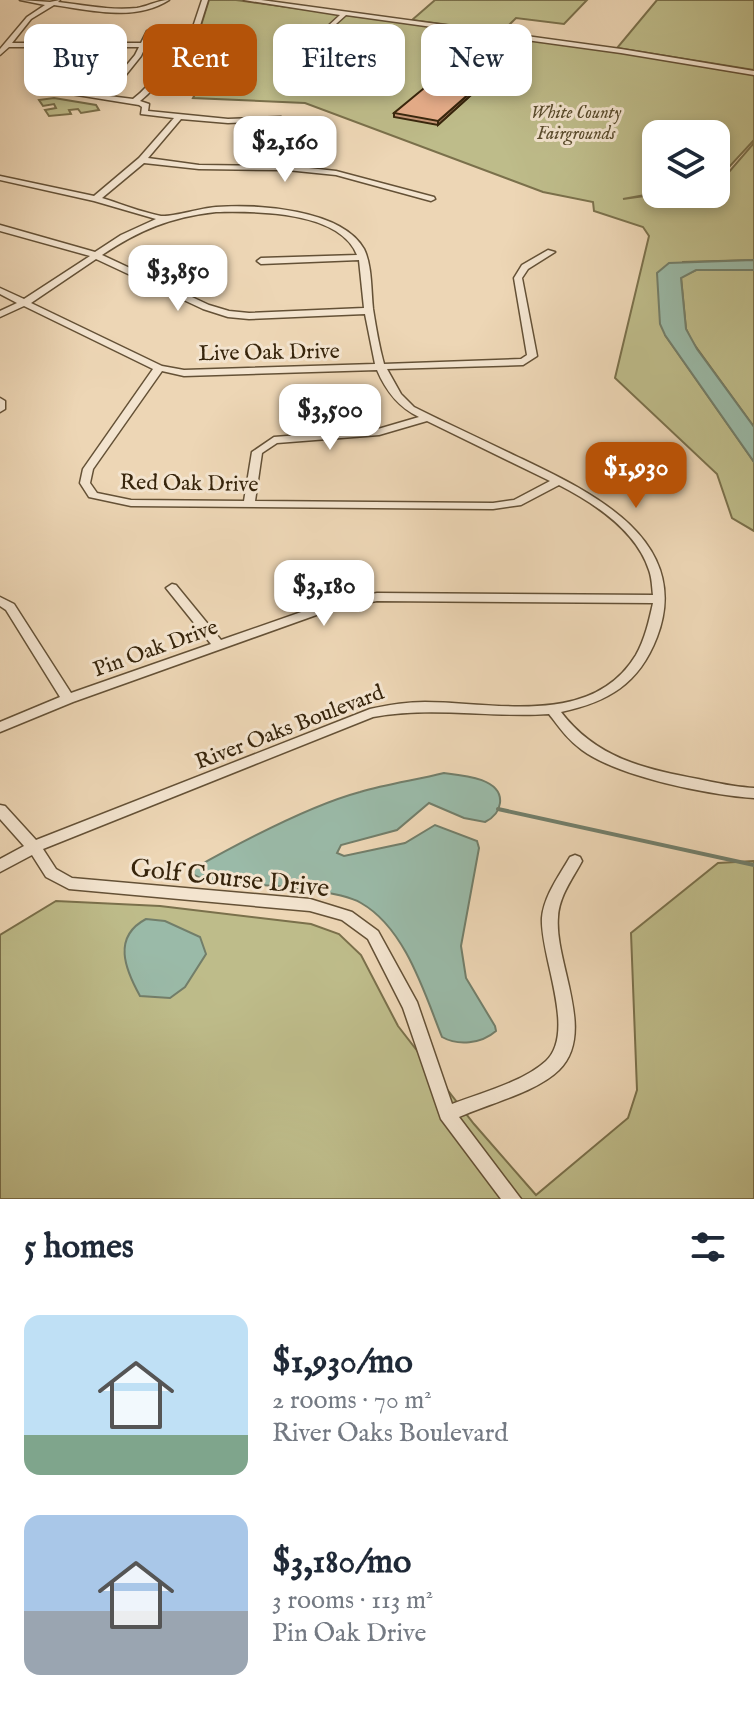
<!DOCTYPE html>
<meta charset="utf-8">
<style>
body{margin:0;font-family:"IM FELL English",serif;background:#f2f2f3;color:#1f2937;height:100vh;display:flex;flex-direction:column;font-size:30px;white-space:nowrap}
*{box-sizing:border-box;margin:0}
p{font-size:26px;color:#747a83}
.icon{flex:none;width:44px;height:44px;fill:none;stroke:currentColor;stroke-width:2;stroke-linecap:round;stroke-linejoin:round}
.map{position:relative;height:1199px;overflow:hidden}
.drawer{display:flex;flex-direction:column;background:#fff;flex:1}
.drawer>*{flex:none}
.hud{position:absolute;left:24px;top:24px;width:706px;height:72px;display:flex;gap:16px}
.buttons{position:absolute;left:642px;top:120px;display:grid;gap:16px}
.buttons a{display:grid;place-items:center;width:88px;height:88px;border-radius:16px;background:#fff;box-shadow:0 4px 12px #0003;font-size:40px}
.price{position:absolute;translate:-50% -68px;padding:0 18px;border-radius:16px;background:#fff;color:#222;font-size:26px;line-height:52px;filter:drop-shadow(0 2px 4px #0008)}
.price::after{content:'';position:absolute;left:50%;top:48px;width:24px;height:18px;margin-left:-12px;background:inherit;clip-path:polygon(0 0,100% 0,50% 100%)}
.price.selected{background:#b45309;color:#fff}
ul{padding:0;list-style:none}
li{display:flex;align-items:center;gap:24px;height:200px;padding:0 24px}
li span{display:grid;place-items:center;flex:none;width:224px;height:160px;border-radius:16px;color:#555}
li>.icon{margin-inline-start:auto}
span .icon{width:96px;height:96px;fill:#fffc;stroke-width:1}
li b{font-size:34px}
h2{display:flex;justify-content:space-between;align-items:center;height:96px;padding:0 24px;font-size:34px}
.chip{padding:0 28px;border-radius:16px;background:#fff;box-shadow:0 4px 12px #0003;font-size:28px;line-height:72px}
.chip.selected{background:#b45309;color:#fff}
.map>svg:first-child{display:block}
.green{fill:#bebc8a;stroke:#7a704b;stroke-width:2}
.water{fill:#9abaa8;stroke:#727e6a;stroke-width:2}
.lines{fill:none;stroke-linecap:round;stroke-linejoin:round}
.stream{stroke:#727e6a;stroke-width:4}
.minor-casing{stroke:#645136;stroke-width:3}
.minor{fill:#f3e4cf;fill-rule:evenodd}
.wall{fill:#c79678;stroke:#37250c;stroke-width:2}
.shaded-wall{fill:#a27a61;stroke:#37250c;stroke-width:2}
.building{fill:#e7ae8b;stroke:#37250c;stroke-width:2}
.labels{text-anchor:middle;stroke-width:6;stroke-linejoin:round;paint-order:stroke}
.far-park-label{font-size:18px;font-style:italic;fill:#594b2c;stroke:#f3e4cf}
.street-label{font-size:22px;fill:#37250c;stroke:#f3e4cf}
.near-street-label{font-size:26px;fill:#37250c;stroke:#f3e4cf}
</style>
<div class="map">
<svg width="754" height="1199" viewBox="0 0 754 1199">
<rect width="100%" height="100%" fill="#edd6b5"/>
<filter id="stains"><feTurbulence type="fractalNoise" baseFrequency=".0025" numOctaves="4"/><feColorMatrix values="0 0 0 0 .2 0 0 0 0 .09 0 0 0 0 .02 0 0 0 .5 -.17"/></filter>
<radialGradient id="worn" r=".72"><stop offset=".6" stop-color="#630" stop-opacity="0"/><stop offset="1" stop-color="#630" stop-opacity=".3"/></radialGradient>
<g class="green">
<path d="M209,0h27l369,50 149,25v65l-35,38 -3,1v-45h-60v59l-33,6 36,-5h57v-13l6,-1 32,-37v117l-71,2 -18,73 89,127v69l-22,-13 -15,-44 -102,-96 34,-142 -6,-9 -49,-16 -1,-9 -50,-10 -238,-89 -112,-5 26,-50 -21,-13z"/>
<path d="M435,0h152l-23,24 -48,-6 -14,14 -90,-12z"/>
<path d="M657,0h97v70l-137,-22z"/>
<path d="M54,98l42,7 3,5 -18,3 -3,-4 -9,1 2,4 -22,2 -4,-6 11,-2 -2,-4 -11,2 -4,-6z"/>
<path d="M696,270h58v157l-63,-87 -5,-11 -5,-52z"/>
<path d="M754,861v338h-754v-264l56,-34 104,5 151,18 28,10 22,21 37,71 76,98 62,71 92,-77 9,-28 -6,-157 87,-70z"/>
</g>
<g class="water">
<path d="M754,260v10h-58l-15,8 5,51 11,20 57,78v35l-89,-127 -5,-11 -3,-51 12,-10z"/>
<path d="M444,773c17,2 59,5 56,30 -1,9 -7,15 -15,19l-21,-4 -35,-15 -32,27 -56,15 -4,8 7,3 61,-13 30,-18 42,16 2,7 -18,98 5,32 29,48 1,5c-15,13 -38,15 -54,6 -18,-45 -37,-109 -81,-134 -27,-16 -122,-19 -157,-23l-12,-6 1,-5c48,-27 115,-63 167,-77 27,-8 56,-12 84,-19z"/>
<path d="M146,919l19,2 35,16 6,17 -21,33 -15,11 -30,-2c-15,-27 -28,-59 6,-77z"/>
</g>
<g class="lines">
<path class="stream" d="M498,809l256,56"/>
<g class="minor-casing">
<g id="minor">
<path d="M20,0l30,2 10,-2 -2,2c26,3 53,9 79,6 12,-2 21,-8 32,-8 -34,22 -78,10 -115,5l-23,14 -19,24h129l6,-12 45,-1 10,-30h6l-11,35 -3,2 -3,-3h-6c-11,25 -23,50 -45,67l9,3 -1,7 80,8 53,-2 14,22 -4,27 45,5 98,26 1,2 -4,2 -95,-26 -49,-5 -88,-1 -55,-6 -42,35c19,6 39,14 59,18 12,1 40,-8 55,-9 41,-3 126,2 148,42 8,16 7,41 9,60 3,19 6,37 11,55l137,-5 6,-4 -13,-77 8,-13 26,-15 7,2 -27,17 -6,9 15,78 -14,9 -136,4 14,25 13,13c34,17 69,33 104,50 71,34 176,82 139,180 -18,47 -49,65 -96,75 35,46 83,57 137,67 19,4 37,8 56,9v10c-45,-3 -135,-21 -172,-48 -14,-10 -23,-23 -33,-36 -59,4 -118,-8 -176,3l-330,132 13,20 16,9 238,21 42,13 26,19 39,71 35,102c29,-11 71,-22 94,-43 31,-29 -6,-105 -4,-143 2,-22 17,-42 28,-61l5,-2 5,2 2,4c-9,17 -23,35 -24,56 -4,45 39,116 1,153 -22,22 -71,34 -100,47l62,82h-20l-60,-80 -38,-111 -35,-69 -26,-19 -32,-9 -241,-22 -23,-12 -14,-22 -32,17v-13l24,-13 -24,-27v-14l5,1 31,34 334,-131c18,-4 36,-7 55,-7 69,0 167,26 211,-47 9,-16 13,-34 17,-52l-276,-2 -41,7 -263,94 -73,30v-10l60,-25 -54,-87 -6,-4v-9l14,7 57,89 140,-49 -45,-56 6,-4 4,1 45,55 109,-38 47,-9 276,2c-1,-8 -1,-17 -4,-25 -13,-40 -55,-67 -90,-85l-38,20 -28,4 -362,-3 -42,-9 -9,-14 3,-14 70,-100 -129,-63 -24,11v-6l17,-8 -17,-9v-6l24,11 66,-43 -90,-25v-6l95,27 26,-17 35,-16 -62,-18 -94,-21v-4l94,20 45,-38 35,-40 -33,-4 1,-7 -3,-2 -93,-15v-4l32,-39h-69l-9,8v-6l27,-32 18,-12zM151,34h27c-11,26 -23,48 -45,65l-24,-3 32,-40zM85,47h54l-4,8 -33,40 -48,-8zM181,119l47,4 48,-2 11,18 -4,27 -84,-1 -51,-7zM216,212c40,-1 124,-1 141,43l-96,3 -4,3 4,3 98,-4 5,48 -115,5 -20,-2 -20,-6 -107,-50c37,-25 69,-38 114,-43zM96,259l107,50 25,8 21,2 116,-5 10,50 -191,6 -22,-4 -131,-63zM377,370c9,21 21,37 42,47l-41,12 -104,8 -22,15 -8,49 -113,-1 -34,-7 -7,-10 3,-14 69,-98 22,5zM427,421l123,60 -36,19 -21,3 -238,-2 7,-48 15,-10 102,-8z"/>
<path d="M244,0h17l360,49 133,22v4l-133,-22 -275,-38 -29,26 -3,-2 1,-1 25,-23z"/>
<path d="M0,398l5,3v8l-5,3z"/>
</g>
</g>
<use href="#minor" class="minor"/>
</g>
<path class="wall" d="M471,92v3l-33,30 -44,-8v-4z"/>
<path class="shaded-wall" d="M471,92v3l-33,30v-4z"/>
<path class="building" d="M429,84l42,8 -33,29 -44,-8z"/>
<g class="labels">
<g class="far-park-label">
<text x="576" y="118">White County<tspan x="576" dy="21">Fairgrounds</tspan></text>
</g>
<g class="street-label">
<text transform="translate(269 351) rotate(-1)" y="8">Live Oak Drive</text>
<text transform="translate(189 482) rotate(1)" y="8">Red Oak Drive</text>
<text transform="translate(155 647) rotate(-20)" y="8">Pin Oak Drive</text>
<text transform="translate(289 726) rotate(-21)" y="8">River Oaks Boulevard</text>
</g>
<g class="near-street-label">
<text transform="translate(230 877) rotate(6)" y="9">Golf Course Drive</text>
</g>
</g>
<rect width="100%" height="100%" filter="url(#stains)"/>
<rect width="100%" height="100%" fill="url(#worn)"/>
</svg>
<div class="buttons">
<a><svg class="icon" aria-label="layers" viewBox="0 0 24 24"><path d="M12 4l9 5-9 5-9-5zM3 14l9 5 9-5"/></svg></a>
</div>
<b class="price" style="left:285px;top:184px">$2,160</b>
<b class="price" style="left:178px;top:313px">$3,850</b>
<b class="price" style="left:330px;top:452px">$3,500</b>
<b class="price selected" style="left:636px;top:510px">$1,930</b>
<b class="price" style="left:324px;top:628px">$3,180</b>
<div class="hud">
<a class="chip">Buy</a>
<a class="chip selected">Rent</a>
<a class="chip">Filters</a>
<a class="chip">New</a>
</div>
</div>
<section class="drawer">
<h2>5 homes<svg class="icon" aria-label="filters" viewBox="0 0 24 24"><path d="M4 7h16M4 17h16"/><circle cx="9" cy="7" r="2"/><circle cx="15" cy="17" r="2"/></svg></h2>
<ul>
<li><span style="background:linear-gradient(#bfe0f5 75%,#7fa58c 0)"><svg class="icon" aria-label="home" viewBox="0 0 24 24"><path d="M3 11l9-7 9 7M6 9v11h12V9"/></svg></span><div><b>$1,930/mo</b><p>2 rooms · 70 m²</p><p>River Oaks Boulevard</p></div></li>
<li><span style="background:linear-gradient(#a9c7e8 60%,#9aa5b1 0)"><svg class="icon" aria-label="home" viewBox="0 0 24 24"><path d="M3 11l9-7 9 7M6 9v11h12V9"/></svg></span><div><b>$3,180/mo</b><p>3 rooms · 113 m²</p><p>Pin Oak Drive</p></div></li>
</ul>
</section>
